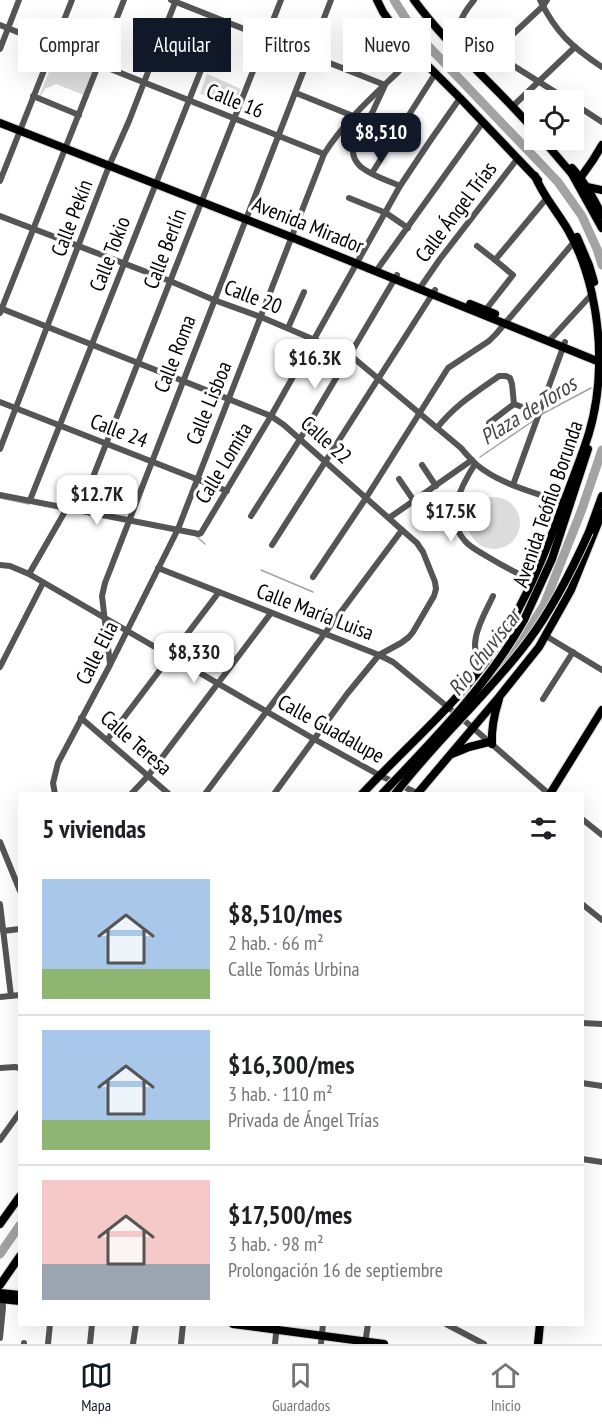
<!DOCTYPE html>
<html lang="es">
<meta charset="utf-8">
<style>
body{margin:0;font-family:"PT Sans Narrow",sans-serif;background:#f6f6f6;color:#202124;height:100vh;display:flex;flex-direction:column;font-size:22px;white-space:nowrap}
*{box-sizing:border-box;margin:0}
p{font-size:20px;color:#757577}
.icon{flex:none;width:33px;height:33px;fill:none;stroke:currentColor;stroke-width:2;stroke-linecap:round;stroke-linejoin:round}
.map{position:relative;flex:1;overflow:hidden}
.sheet{position:absolute;left:18px;top:792px;width:566px;height:534px;display:flex;flex-direction:column;background:#fff;border-radius:0px;box-shadow:0 6px 24px #0002}
.sheet>*{flex:none}
.guide{position:absolute;left:18px;top:18px;width:567px;height:54px;display:flex;gap:12px}
.tools{position:absolute;left:524px;top:90px;display:grid;gap:12px}
.tools a{display:grid;place-items:center;width:60px;height:60px;border-radius:0px;background:#fff;box-shadow:0 6px 24px #0002;font-size:30px}
.price{position:absolute;translate:-50% -51px;padding:0 14px;border-radius:12px;background:#fff;color:#222;font-size:20px;line-height:39px;filter:drop-shadow(0 2px 3px #0008)}
.price::after{content:'';position:absolute;left:50%;top:36px;width:18px;height:14px;margin-left:-9px;background:inherit;clip-path:polygon(0 0,100% 0,50% 100%)}
.price.selected{background:#111827;color:#fff}
ul{padding:0;list-style:none}
li{display:flex;align-items:center;gap:18px;height:150px;padding:0 24px}
li+li{border-top:2px solid #e0e0e0}
li span{display:grid;place-items:center;flex:none;width:168px;height:120px;border-radius:0px;color:#555}
li>.icon{margin-inline-start:auto}
span .icon{width:72px;height:72px;fill:#fffc;stroke-width:1}
li b{font-size:26px}
h2{display:flex;justify-content:space-between;align-items:center;height:72px;padding:0 24px;font-size:26px}
.chip{padding:0 21px;border-radius:0px;background:#fff;box-shadow:0 6px 24px #0002;font-size:21px;line-height:54px}
.chip.selected{background:#111827;color:#fff}
.menu{display:flex;justify-content:space-around;align-items:center;height:84px;border-top:2px solid #e0e0e0;background:#fff;font-size:16px;color:#757577}
.menu a{display:grid;justify-items:center;gap:3px}
.menu .selected{color:#111827}
.map>svg:first-child{display:block}
.green{fill:#dcdcdc}
.lines{fill:none;stroke-linecap:round;stroke-linejoin:round}
.stream{stroke:#a3a3a3;stroke-width:1.5}
.river{stroke:#a3a3a3;stroke-width:9}
.major-casing{stroke:#dbdbdb;stroke-width:10}
.minor{stroke:#555;stroke-width:6}
.major{stroke:#000;stroke-width:8}
.major-bridge-casing{stroke:#dbdbdb;stroke-width:10;stroke-linecap:butt}
.major-bridge{stroke:#000;stroke-width:8}
.labels{text-anchor:middle;stroke-width:6;stroke-linejoin:round;paint-order:stroke}
.street-label{font-size:21px;fill:#000;stroke:#fff}
.water-label{font-size:22px;font-style:italic;fill:#444;stroke:#fff}
</style>
<div class="map">
<svg width="602" height="1344" viewBox="0 0 602 1344">
<rect width="100%" height="100%" fill="#fff"/>
<g class="green">
<path d="M60,56l29,10 4,6 -9,23 -28,-11 -11,5 -4,7h-2l15,-36 1,-3z"/>
<path d="M207,74l34,15 -7,18 -34,-13z"/>
<circle cx="494" cy="523" r="26"/>
</g>
<g class="lines">
<g class="stream">
<path d="M542,414l49,-26"/>
<path d="M480,457l53,-36"/>
<path d="M0,498l29,6"/>
<path d="M196,536l9,8"/>
<path d="M261,570l52,22"/>
</g>
<g class="river">
<path d="M394,0l19,30 145,152 24,34 15,33 5,16"/>
<path d="M496,675l22,-28 26,-42 38,-96 20,-59"/>
<path d="M0,1254l20,-29"/>
</g>
<g class="major-casing">
<g id="major">
<path d="M377,0l6,12 21,30 56,56 78,82"/>
<path d="M414,0c35,48 81,85 120,130"/>
<path d="M0,123l291,114 311,126"/>
<path d="M543,140l29,34 30,54"/>
<path d="M572,168c13,14 21,30 30,47"/>
<path d="M581,177l12,-17 9,-15"/>
<path d="M587,187l15,3"/>
<path d="M577,237l12,28 5,17"/>
<path d="M470,304l25,10"/>
<path d="M589,532l13,-36"/>
<path d="M524,620l28,-61 36,-110"/>
<path d="M492,744c-1,-16 2,-29 7,-45"/>
<path d="M452,754l17,-7 20,-5"/>
<path d="M362,794c40,-43 87,-83 122,-130 35,-47 57,-99 77,-154 9,-25 20,-51 28,-77 13,-44 13,-94 3,-139 -5,-22 -13,-45 -24,-64 -11,-19 -25,-34 -33,-54"/>
<path d="M417,794l82,-97 40,-50 32,-57 31,-77"/>
<path d="M550,794l52,-84"/>
<path d="M0,1224l20,-28"/>
<path d="M0,1285l20,-29"/>
<path d="M0,1293l20,2"/>
<path d="M0,1299l20,2"/>
<path d="M233,1324l151,20"/>
<path d="M538,1344l2,-20"/>
</g>
</g>
<g class="minor">
<path d="M171,0l214,85c-4,9 -8,17 -12,26 -8,16 -31,36 -14,54 8,9 30,16 41,21"/>
<path d="M540,0c16,33 32,47 62,67"/>
<path d="M0,25l324,129"/>
<path d="M458,35l35,18 75,47"/>
<path d="M0,49l19,-49"/>
<path d="M493,53l50,-47 4,-6"/>
<path d="M460,54c-2,-27 -4,-32 14,-54"/>
<path d="M296,93l57,23"/>
<path d="M33,96l46,19"/>
<path d="M573,103l29,19"/>
<path d="M513,106l62,-59"/>
<path d="M372,173l63,-99"/>
<path d="M0,181l72,-181"/>
<path d="M349,198l37,15 22,15"/>
<path d="M0,216l170,65 44,19 47,17 89,38 111,93c5,6 10,12 16,17 24,20 58,27 86,38"/>
<path d="M477,246l18,14 18,15 -29,37"/>
<path d="M495,260l51,-61"/>
<path d="M379,267l104,-145"/>
<path d="M422,285l18,-26 78,-101"/>
<path d="M0,308l271,108 13,9 118,105 15,13 6,9 12,30 1,7 -2,7 -21,36 -4,5 -8,6 -22,12 -32,39 -73,100"/>
<path d="M0,313l124,-313"/>
<path d="M288,328l16,-36"/>
<path d="M549,341l43,-47"/>
<path d="M0,402l227,89"/>
<path d="M437,428c18,-23 38,-35 62,-52h7l4,2 2,6 2,20 25,9"/>
<path d="M493,434l-4,-9v-2l25,-19"/>
<path d="M0,449l109,-283 20,-45 47,-121"/>
<path d="M475,464c-14,22 -31,54 -10,77 6,7 15,11 23,16 15,9 29,17 45,23"/>
<path d="M422,465l14,21"/>
<path d="M399,479l15,22"/>
<path d="M513,485l52,-143"/>
<path d="M0,495l199,39 2,-1 70,-117 129,-230 30,-45 30,-43"/>
<path d="M30,500l191,-480"/>
<path d="M80,510l201,-510"/>
<path d="M251,516l49,-77 97,-164"/>
<path d="M389,518l83,-58"/>
<path d="M272,545l163,-255"/>
<path d="M0,565l10,1 19,8 285,165 65,36 40,19"/>
<path d="M158,568l221,87 14,7 79,65 77,67"/>
<path d="M29,574l38,-66"/>
<path d="M313,577l53,-79 82,-130 41,-27 7,-7 78,-92"/>
<path d="M546,636l56,34"/>
<path d="M110,664l-8,-68 3,-13 226,-583"/>
<path d="M482,666c-17,-22 1,-48 11,-70"/>
<path d="M0,667l43,-84"/>
<path d="M543,699l30,-47"/>
<path d="M81,718l88,76"/>
<path d="M107,740l112,-148"/>
<path d="M55,794l-2,-11 5,-20 52,-98 68,-136 146,-375c21,-33 47,-56 75,-83 7,-10 6,-18 5,-29"/>
<path d="M131,794l17,-18 123,-163"/>
<path d="M205,794l197,-264"/>
<path d="M582,819l20,16"/>
<path d="M0,842l20,49"/>
<path d="M0,904l11,92"/>
<path d="M582,904l20,16"/>
<path d="M3,931l17,-2"/>
<path d="M0,997l20,-2"/>
<path d="M582,1023l20,1"/>
<path d="M0,1068l15,-1 5,1"/>
<path d="M582,1083l20,3"/>
<path d="M0,1140l20,-28"/>
<path d="M582,1159l20,3"/>
<path d="M446,1324l38,20"/>
<path d="M0,1338l3,-31 -1,-8"/>
<path d="M24,1344v-1"/>
<path d="M48,1344l2,-20"/>
<path d="M90,1344l2,-20"/>
<path d="M133,1344l3,-20"/>
<path d="M181,1344l2,-20"/>
<path d="M275,1344l2,-20"/>
<path d="M321,1344l2,-20"/>
<path d="M365,1344l3,-20"/>
</g>
<use href="#major" class="major"/>
<g class="major-bridge-casing">
<g id="major-bridge">
<path d="M382,794c51,-54 106,-109 142,-174"/>
<path d="M395,794c41,-54 93,-99 133,-153 25,-33 44,-71 61,-109"/>
</g>
</g>
<use href="#major-bridge" class="major-bridge"/>
</g>
<g class="labels">
<g class="street-label">
<text transform="translate(235 101) rotate(22)" y="7">Calle 16</text>
<text transform="translate(456 212) rotate(-53)" y="7">Calle Ángel Trías</text>
<text transform="translate(72 218) rotate(-69)" y="7">Calle Pekín</text>
<text transform="translate(308 225) rotate(22)" y="7">Avenida Mirador</text>
<text transform="translate(165 249) rotate(-69)" y="7">Calle Berlín</text>
<text transform="translate(110 254) rotate(-69)" y="7">Calle Tokio</text>
<text transform="translate(253 297) rotate(21)" y="7">Calle 20</text>
<text transform="translate(175 354) rotate(-69)" y="7">Calle Roma</text>
<text transform="translate(209 403) rotate(-68)" y="7">Calle Lisboa</text>
<text transform="translate(119 431) rotate(21)" y="7">Calle 24</text>
<text transform="translate(326 440) rotate(42)" y="7">Calle 22</text>
<text transform="translate(224 463) rotate(-59)" y="7">Calle Lomita</text>
<text transform="translate(548 504) rotate(-71)" y="7">Avenida Teófilo Borunda</text>
<text transform="translate(315 612) rotate(21)" y="7">Calle María Luisa</text>
<text transform="translate(97 653) rotate(-63)" y="7">Calle Elia</text>
<text transform="translate(331 729) rotate(29)" y="7">Calle Guadalupe</text>
<text transform="translate(136 743) rotate(41)" y="7">Calle Teresa</text>
</g>
<g class="water-label">
<text transform="translate(528 410) rotate(-32)" y="8">Plaza de Toros</text>
<text transform="translate(484 652) rotate(-52)" y="8">Rio Chuviscar</text>
</g>
</g>
</svg>
<div class="tools">
<a><svg class="icon" aria-label="locate" viewBox="0 0 24 24"><circle cx="12" cy="12" r="6"/><path d="M12 2v4M12 18v4M2 12h4M18 12h4"/></svg></a>
</div>
<b class="price selected" style="left:381px;top:164px">$8,510</b>
<b class="price" style="left:315px;top:390px">$16.3K</b>
<b class="price" style="left:97px;top:526px">$12.7K</b>
<b class="price" style="left:451px;top:543px">$17.5K</b>
<b class="price" style="left:194px;top:684px">$8,330</b>
<div class="guide">
<a class="chip">Comprar</a>
<a class="chip selected">Alquilar</a>
<a class="chip">Filtros</a>
<a class="chip">Nuevo</a>
<a class="chip">Piso</a>
</div>
<section class="sheet">
<h2>5 viviendas<svg class="icon" aria-label="filters" viewBox="0 0 24 24"><path d="M4 7h16M4 17h16"/><circle cx="9" cy="7" r="2"/><circle cx="15" cy="17" r="2"/></svg></h2>
<ul>
<li><span style="background:linear-gradient(#a9c7e8 75%,#8fb573 0)"><svg class="icon" aria-label="home" viewBox="0 0 24 24"><path d="M3 11l9-7 9 7M6 9v11h12V9"/></svg></span><div><b>$8,510/mes</b><p>2 hab. · 66 m²</p><p>Calle Tomás Urbina</p></div></li>
<li><span style="background:linear-gradient(#a9c7e8 75%,#8fb573 0)"><svg class="icon" aria-label="home" viewBox="0 0 24 24"><path d="M3 11l9-7 9 7M6 9v11h12V9"/></svg></span><div><b>$16,300/mes</b><p>3 hab. · 110 m²</p><p>Privada de Ángel Trías</p></div></li>
<li><span style="background:linear-gradient(#f6c9c9 70%,#9aa5b1 0)"><svg class="icon" aria-label="home" viewBox="0 0 24 24"><path d="M3 11l9-7 9 7M6 9v11h12V9"/></svg></span><div><b>$17,500/mes</b><p>3 hab. · 98 m²</p><p>Prolongación 16 de septiembre</p></div></li>
</ul>
</section>
</div>
<nav class="menu">
<a class="selected"><svg class="icon" aria-label="map" viewBox="0 0 24 24"><path d="M3 6l6-2 6 2 6-2v14l-6 2-6-2-6 2zM9 4v14M15 6v14"/></svg>Mapa</a>
<a><svg class="icon" aria-label="saved" viewBox="0 0 24 24"><path d="M7 4h10v16l-5-4-5 4z"/></svg>Guardados</a>
<a><svg class="icon" aria-label="home" viewBox="0 0 24 24"><path d="M3 11l9-7 9 7M6 9v11h12V9"/></svg>Inicio</a>
</nav>
